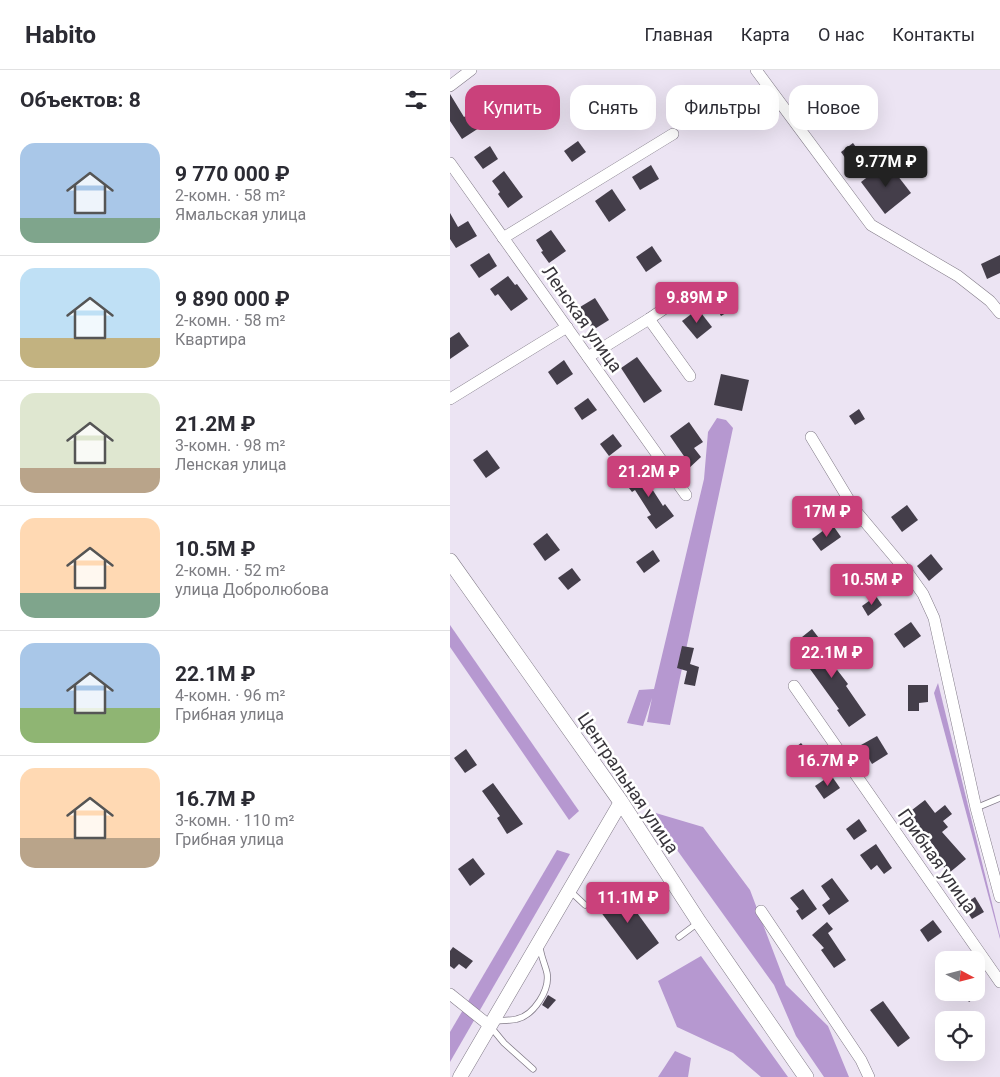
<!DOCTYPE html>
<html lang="ru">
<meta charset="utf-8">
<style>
body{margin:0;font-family:Roboto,sans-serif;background:#f7f7f7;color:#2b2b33;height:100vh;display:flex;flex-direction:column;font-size:19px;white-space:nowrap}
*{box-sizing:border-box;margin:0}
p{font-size:16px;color:#7c7c81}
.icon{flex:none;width:28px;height:28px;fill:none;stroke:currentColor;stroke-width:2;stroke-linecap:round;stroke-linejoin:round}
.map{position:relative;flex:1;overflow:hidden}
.details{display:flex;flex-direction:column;background:#fff;width:450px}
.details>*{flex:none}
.guide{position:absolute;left:15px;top:15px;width:460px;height:45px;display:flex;gap:10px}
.needle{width:32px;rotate:97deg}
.fabs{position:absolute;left:485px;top:881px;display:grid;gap:10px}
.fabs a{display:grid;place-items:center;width:50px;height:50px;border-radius:10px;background:#fff;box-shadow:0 5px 20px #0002;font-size:25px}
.price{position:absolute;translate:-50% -42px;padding:0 11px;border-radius:5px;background:#ca417b;color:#fff;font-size:16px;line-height:32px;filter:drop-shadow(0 1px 2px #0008)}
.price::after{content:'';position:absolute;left:50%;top:30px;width:15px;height:11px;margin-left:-8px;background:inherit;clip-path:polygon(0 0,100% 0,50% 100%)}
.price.selected{background:#222;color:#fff}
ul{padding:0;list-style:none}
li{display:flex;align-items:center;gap:15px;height:125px;padding:0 20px}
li+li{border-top:1px solid #e1e1e2}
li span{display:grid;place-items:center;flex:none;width:140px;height:100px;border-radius:15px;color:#555}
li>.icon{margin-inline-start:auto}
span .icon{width:60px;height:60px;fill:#fffc;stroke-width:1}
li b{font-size:21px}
h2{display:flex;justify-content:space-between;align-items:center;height:60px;padding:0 20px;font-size:21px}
.chip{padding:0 18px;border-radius:15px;background:#fff;box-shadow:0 5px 20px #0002;font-size:18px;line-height:45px}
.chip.selected{background:#ca417b;color:#fff}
header{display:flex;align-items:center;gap:30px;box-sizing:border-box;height:70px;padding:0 25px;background:#fff;border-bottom:1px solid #e1e1e2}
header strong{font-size:24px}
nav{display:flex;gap:28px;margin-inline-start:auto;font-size:18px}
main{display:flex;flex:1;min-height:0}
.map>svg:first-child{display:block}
.forest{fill:#b698d0}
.building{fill:#443e4a}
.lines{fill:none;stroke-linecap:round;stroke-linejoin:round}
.service-casing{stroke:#817a87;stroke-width:7}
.minor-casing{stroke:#817a87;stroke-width:12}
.tertiary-casing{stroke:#817a87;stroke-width:15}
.secondary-casing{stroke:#817a87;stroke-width:16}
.service{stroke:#fff;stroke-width:5.5}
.minor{stroke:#fff;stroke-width:11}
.tertiary{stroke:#fff;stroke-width:14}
.secondary{stroke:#fff;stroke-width:15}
.labels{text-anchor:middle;stroke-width:5;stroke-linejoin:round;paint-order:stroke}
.street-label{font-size:18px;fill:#38353b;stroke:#fff}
</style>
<header>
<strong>Habito</strong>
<nav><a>Главная</a><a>Карта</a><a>О нас</a><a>Контакты</a></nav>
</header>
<main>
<section class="details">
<h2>Объектов: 8<svg class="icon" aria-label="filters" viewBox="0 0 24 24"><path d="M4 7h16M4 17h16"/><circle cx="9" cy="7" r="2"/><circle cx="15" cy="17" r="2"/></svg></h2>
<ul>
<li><span style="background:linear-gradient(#a9c7e8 75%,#7fa58c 0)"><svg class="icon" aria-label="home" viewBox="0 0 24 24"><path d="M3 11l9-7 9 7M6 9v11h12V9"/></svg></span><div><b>9 770 000 ₽</b><p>2-комн. · 58 m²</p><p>Ямальская улица</p></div></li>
<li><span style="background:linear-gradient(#bfe0f5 70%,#c2b280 0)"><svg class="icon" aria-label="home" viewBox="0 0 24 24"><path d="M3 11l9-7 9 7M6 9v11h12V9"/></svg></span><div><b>9 890 000 ₽</b><p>2-комн. · 58 m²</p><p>Квартира</p></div></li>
<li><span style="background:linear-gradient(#dfe7d0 75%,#b9a48a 0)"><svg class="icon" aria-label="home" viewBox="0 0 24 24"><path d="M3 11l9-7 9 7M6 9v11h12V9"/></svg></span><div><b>21.2M ₽</b><p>3-комн. · 98 m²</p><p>Ленская улица</p></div></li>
<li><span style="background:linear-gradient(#ffd9b3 75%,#7fa58c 0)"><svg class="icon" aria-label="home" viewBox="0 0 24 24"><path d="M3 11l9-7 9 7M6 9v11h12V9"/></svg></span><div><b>10.5M ₽</b><p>2-комн. · 52 m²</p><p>улица Добролюбова</p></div></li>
<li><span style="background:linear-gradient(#a9c7e8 65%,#8fb573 0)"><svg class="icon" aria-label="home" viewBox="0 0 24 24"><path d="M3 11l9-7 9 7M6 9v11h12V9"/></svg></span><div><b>22.1M ₽</b><p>4-комн. · 96 m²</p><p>Грибная улица</p></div></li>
<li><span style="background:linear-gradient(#ffd9b3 70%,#b9a48a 0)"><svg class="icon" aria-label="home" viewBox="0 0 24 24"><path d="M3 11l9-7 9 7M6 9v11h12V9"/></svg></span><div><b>16.7M ₽</b><p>3-комн. · 110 m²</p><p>Грибная улица</p></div></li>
</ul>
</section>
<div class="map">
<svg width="550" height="1007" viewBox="0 0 550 1007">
<rect width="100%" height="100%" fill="#ece4f3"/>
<g class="forest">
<path d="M267,348l9,2 7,8 -63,297 -23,-3 5,-24 -9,28 -16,-3 12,-33 15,-1 50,-210 4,-47z"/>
<path d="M0,555l129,186 -10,9 -119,-173z"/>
<path d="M488,613l62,253v3l-66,-246z"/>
<path d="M199,741l54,16 47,63 36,95 42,41 21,51h-25l-28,-41 -22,-51z"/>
<path d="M107,780l13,4 -120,208v-30z"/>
<path d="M251,886l87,121h-27l-28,-24 -56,-26 -19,-46z"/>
<path d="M225,981l16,7 -3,19h-30z"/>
</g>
<g class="building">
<path d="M0,24l14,23 5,-3 10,14 -17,11 -12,-18z"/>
<path d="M379,29l8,11 -24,17 -8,-11z"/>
<path d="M128,71l8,11 -14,10 -8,-11z"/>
<path d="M403,73l12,17 -12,9 -12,-17z"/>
<path d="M40,76l8,13 -15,10 -9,-12z"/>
<path d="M437,92l24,31 -26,21 -24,-32z"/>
<path d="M201,95l8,14 -19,11 -8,-13z"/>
<path d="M54,101l19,26 -15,11 -10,-14 2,-2 -8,-11z"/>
<path d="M162,119l14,21 -17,12 -14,-21z"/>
<path d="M0,143l8,14 10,-6 9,15 -21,12 -6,-9z"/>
<path d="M101,160l15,21 -17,12 -8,-11 2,-1 -7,-11z"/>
<path d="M202,176l10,15 -16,11 -10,-15z"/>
<path d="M39,183l8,13 -18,12 -9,-13z"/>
<path d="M550,185v18l-13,6 -6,-15z"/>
<path d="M58,206l7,9 2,-1 11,15 -17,12 -13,-17 -3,2 -5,-7z"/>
<path d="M276,220l10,17 -15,9 -10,-18z"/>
<path d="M145,228l14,22 -16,10 -13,-23z"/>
<path d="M248,239l14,18 -15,12 -15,-18z"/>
<path d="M9,262l10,14 -19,13v-21z"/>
<path d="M187,287l25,34 -18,12 -23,-35z"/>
<path d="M114,290l9,14 -16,11 -9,-13z"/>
<path d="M271,304l28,6 -7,31 -28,-6z"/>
<path d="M138,328l9,12 -15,10 -8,-12z"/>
<path d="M409,339l6,10 -10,6 -6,-9z"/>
<path d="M239,352l14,20 -9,6 7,9 -14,13 -6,-7 5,-4 -16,-23z"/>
<path d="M163,364l9,12 -13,10 -9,-12z"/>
<path d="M37,380l13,18 -14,10 -13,-18z"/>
<path d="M191,397l8,12 -2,2 16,25 2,-2 9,12 -18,13 -9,-12 4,-2 -16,-25 -3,2 -9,-12z"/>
<path d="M457,435l11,15 -16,12 -11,-15z"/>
<path d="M382,454l9,13 -20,14 -9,-12z"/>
<path d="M97,463l13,17 -15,11 -12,-17z"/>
<path d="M203,480l7,11 -16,12 -8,-11z"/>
<path d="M481,484l12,15 -14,12 -12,-15z"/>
<path d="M404,495l8,12 -16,11 -8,-13z"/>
<path d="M122,498l9,12 -13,10 -10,-12z"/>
<path d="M426,526l6,9 -14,11 -6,-10z"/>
<path d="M461,552l10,14 -17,12 -10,-14z"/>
<path d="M362,559l13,17 -4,3 27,35 -2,2 20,29 -17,12 -12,-17 2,-1 -29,-40 6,-5 -19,-23z"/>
<path d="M232,576l12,2 -4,16 9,3 -4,19 -11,-2 3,-13 -10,-3z"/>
<path d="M458,615h20v17l-9,1v8h-11z"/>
<path d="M427,666l11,18 -16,10 -11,-19z"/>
<path d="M351,673l12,15 -14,11 -12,-15z"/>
<path d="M16,679l11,16 -12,8 -11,-15z"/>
<path d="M381,705l9,13 -16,11 -9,-13z"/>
<path d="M43,713l30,41 -16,10 -10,-16 3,-2 -18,-25z"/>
<path d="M475,730l10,13 10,-8 7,9 -9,7 5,6 -6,5 24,27 -17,14 -17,-19 5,-4 -29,-37z"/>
<path d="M409,749l8,12 -13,9 -8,-11z"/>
<path d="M426,774l16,24 -8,6 -7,-9 -6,5 -11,-15z"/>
<path d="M23,788l12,16 -15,12 -12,-17z"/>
<path d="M382,808l17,23 -20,14 -7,-10 8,-6 -9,-13z"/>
<path d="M169,818l40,55 -22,17 -40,-53z"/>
<path d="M353,819l14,20 -15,11 -6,-9 3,-2 -9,-11z"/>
<path d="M525,827l9,15 -12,7 -9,-14z"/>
<path d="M483,850l9,12 -14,10 -8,-12z"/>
<path d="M377,852l6,7 -5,4 18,27 -12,8 -13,-18 3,-2 -12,-13z"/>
<path d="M3,877l20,14 -7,8 -7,-5 -5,5 -4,-3v-15z"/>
<path d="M512,922h20l-13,10z"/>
<path d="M98,925l8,5 -8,9 -6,-4z"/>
<path d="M433,931l27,37 -12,9 -28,-37z"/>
</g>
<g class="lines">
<g class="service-casing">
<g id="service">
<path d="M526,738l24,-10"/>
<path d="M120,821l15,14"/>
<path d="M229,867l20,-15"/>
<path d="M44,951c7,-1 16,0 23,-2 17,-4 33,-29 30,-46 -2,-9 -6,-16 -7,-26"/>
<path d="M40,956l14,17 29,26"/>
</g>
</g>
<g class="minor-casing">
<g id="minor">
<path d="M306,0l115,155 87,51 32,25 10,12"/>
<path d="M0,16l21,-16"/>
<path d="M0,93l236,332"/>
<path d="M53,168l170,-104"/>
<path d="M199,249l41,57"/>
<path d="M138,287l61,-38 44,-30"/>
<path d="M0,329l117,-72"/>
<path d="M361,367l44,73 53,63 15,21 11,24 42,190 24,89"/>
<path d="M344,616l206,296"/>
<path d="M311,841l100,149 8,17"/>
<path d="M0,924l40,32"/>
</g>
</g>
<g class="tertiary-casing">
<path id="tertiary" d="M10,1007l161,-275"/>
</g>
<g class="secondary-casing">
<path id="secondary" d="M0,491l171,241 78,120 107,155"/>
</g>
<use href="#service" class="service"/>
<use href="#minor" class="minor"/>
<use href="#tertiary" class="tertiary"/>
<use href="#secondary" class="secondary"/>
</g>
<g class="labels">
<g class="street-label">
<text transform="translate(132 249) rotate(55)" y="6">Ленская улица</text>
<text transform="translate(178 713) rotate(56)" y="6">Центральная улица</text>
<text transform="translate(487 791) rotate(55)" y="6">Грибная улица</text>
</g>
</g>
</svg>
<div class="fabs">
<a><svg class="needle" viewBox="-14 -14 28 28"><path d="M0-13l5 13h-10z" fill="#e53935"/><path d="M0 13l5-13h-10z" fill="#7c7c81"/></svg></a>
<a><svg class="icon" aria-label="locate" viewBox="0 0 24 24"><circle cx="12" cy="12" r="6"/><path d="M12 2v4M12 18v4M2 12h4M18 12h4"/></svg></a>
</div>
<b class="price selected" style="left:436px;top:118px">9.77M ₽</b>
<b class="price" style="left:247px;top:254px">9.89M ₽</b>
<b class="price" style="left:199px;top:428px">21.2M ₽</b>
<b class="price" style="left:377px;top:468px">17M ₽</b>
<b class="price" style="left:422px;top:536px">10.5M ₽</b>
<b class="price" style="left:382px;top:609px">22.1M ₽</b>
<b class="price" style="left:378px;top:717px">16.7M ₽</b>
<b class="price" style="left:178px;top:854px">11.1M ₽</b>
<div class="guide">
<a class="chip selected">Купить</a>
<a class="chip">Снять</a>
<a class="chip">Фильтры</a>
<a class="chip">Новое</a>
</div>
</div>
</main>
